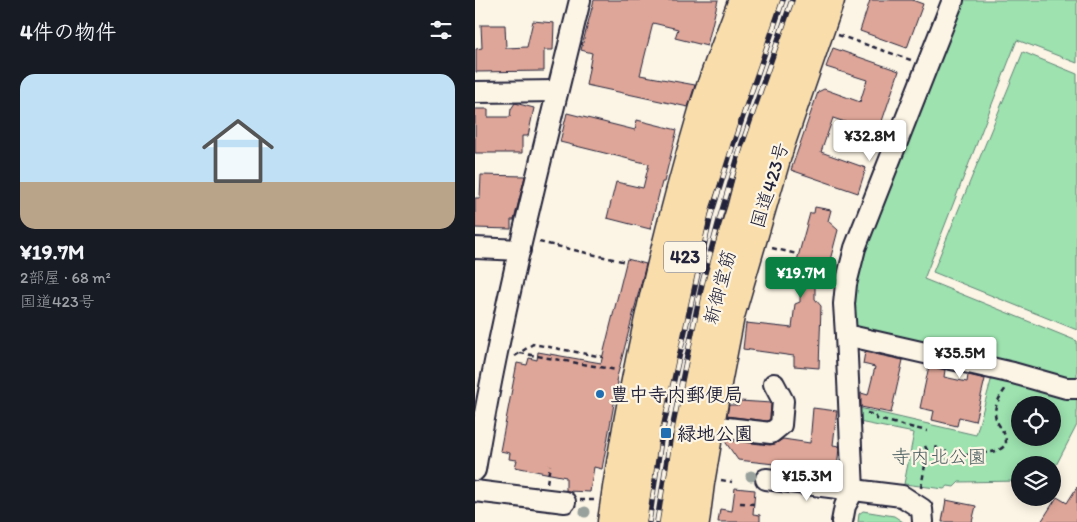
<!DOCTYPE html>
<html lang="ja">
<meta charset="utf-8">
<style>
body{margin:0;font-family:Itim,"Klee One",sans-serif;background:#20242c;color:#f1f3f6;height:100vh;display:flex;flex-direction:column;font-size:19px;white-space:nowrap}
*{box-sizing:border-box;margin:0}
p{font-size:16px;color:#9ea1a6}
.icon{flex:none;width:28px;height:28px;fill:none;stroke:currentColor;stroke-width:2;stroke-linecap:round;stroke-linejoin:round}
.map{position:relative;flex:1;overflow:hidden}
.drawer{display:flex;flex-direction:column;background:#171b24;width:475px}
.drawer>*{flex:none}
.controls{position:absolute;left:536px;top:396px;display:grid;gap:10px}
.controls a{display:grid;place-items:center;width:50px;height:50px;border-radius:50%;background:#171b24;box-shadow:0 2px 12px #0003;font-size:25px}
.price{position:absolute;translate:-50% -42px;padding:0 11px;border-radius:5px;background:#fff;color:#222;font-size:16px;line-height:32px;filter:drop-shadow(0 1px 2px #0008)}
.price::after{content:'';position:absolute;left:50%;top:30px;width:15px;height:11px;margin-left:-8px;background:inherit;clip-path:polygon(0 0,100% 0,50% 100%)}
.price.active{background:#0b8043;color:#fff}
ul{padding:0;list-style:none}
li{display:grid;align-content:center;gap:10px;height:265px;padding:0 20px}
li+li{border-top:1px solid #363941}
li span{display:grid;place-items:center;height:155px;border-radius:15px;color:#555}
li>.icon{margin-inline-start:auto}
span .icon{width:90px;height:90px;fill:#fffc;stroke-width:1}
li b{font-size:21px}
h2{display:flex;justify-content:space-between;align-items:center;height:60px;padding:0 20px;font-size:21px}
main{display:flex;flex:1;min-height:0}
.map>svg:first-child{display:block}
.green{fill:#9de2af;stroke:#608275;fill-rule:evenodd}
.building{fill:#dea698;stroke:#22223b}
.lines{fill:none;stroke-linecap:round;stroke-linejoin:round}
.minor-casing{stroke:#22223b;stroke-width:24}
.highway-casing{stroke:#22223b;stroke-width:31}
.path{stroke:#22223b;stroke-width:2.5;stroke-dasharray:5 4;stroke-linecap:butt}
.minor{stroke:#fcf5e5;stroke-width:20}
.highway{stroke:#f9deab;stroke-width:28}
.rail-casing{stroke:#22223b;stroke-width:5.5}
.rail{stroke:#fcf5e5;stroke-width:4;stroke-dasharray:11;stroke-linecap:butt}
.tree{fill:#98a19b}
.poi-dot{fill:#1f6fb2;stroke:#fcf5e5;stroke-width:2}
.labels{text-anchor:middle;stroke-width:4.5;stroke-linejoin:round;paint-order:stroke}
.shield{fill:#fcf5e5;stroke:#63616e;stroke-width:1}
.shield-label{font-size:18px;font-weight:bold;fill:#22223b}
.street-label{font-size:19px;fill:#22223b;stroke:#fcf5e5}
.poi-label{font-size:19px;font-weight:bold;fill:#22223b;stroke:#fcf5e5;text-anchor:start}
.park-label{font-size:19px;fill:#475c5e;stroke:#fcf5e5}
</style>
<main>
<section class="drawer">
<h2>4件の物件<svg class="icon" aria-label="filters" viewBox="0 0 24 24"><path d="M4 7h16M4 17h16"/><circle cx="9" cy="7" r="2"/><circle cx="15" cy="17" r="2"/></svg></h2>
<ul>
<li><span style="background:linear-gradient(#bfe0f5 70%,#b9a48a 0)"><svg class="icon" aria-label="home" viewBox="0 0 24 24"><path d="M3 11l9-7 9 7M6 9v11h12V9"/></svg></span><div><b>¥19.7M</b><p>2部屋 · 68 m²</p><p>国道423号</p></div></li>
</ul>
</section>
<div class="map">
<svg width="602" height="522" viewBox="0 0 602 522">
<rect width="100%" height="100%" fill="#fcf5e5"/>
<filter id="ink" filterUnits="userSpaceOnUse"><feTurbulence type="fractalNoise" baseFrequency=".02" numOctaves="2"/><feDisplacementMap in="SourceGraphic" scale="10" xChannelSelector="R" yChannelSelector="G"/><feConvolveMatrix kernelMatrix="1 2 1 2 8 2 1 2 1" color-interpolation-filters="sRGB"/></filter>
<g filter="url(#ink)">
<g class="green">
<path d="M485,0h117v63l-60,-23 -93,239 153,62v39l-7,1 -210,-51 -7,-10 -1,-27 11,-42z"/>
<path d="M548,52l54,22v256l-144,-58z"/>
<path d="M517,377l85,14v34l-24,46v-6h-33v16l-61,1 -5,5 -6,-1 -4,3 -40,-5 10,-51 -55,-11v-14l117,27zM545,405h33v33h-33z"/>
<path d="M388,511l31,5 9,6h-45l1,-8z"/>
</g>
<g class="building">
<path d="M119,0h124l-11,46 -32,-8 3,-9 -25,-6 -13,52 55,10 -7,22 -102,-22 6,-32 -11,-3z"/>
<path d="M395,0h42l11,4 -16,44 -47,-17z"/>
<path d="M58,21l21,2 -1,27h-9v21l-68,1v-23l6,-1 -1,-23h24l1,23 21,-1z"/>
<path d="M358,48l66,23 -20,59 -14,-5 -2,3 -30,-10 -12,34 45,16 -8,25 -67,-23 27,-78 6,-3 36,13 7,-22 -41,-13z"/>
<path d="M40,103l19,5 -6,28h-6v17h-47v-44h13v8h22l1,-8z"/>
<path d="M92,113l68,17 2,-10 40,10 -13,52h-2l-12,47 -43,-11 9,-36 27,6 6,-24 -89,-22z"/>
<path d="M6,175l44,1 -11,44h-3v9l-36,-1v-30h5z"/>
<path d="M340,207l16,3 -3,11 10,9 -14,53 -9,-1v17l6,7 -2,62 -25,-2v-10l-51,-7 3,-26 46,5 3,-24 5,-2v-22l-8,-1 18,-66h4z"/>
<path d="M152,259l19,5 -30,117 2,1 -16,87 -8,-2 -4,25 -22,-1 -2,-1v-13l-51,-10 2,-7 -8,-1 1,-6 -10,-2 17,-88 10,2 2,-7 8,2 1,-8 63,11z"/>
<path d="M390,352l38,8 -12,53 -30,-6v-14l7,2 7,-28 -12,-3z"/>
<path d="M454,366l16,4 -1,7 23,5 1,-7 17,4 -10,42 -16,-4 -2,9 -25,-6 2,-9 -14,-3z"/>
<path d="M265,401l31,2 -1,16 -3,2 -40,-5 2,-11h10z"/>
<path d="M338,408l24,3 -4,34 6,1 -2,25 -99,-11 -14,-20 46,5 5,-1 8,-5 27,4z"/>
<path d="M602,487v35h-36l16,-25 10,6z"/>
<path d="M260,488l20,2 -2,24 7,1v7h-42l2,-13 12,2z"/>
<path d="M471,500l30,6 -4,16h-30z"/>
</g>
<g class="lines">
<g class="minor-casing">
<g id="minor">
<path d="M0,92l82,-1"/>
<path d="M0,248l45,2"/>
<path d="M371,335l167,38 53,15h11"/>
<path d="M234,426l62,7 10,-8 2,-24 -9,-17"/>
<path d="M0,470c26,-158 67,-314 105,-470"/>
<path d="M291,479l136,17 20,13 1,13"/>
<path d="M0,491l90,11"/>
<path d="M367,522l3,-16 8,-15 -7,-156 -2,-31 2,-20 9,-36 98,-248"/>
</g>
</g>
<g class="highway-casing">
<g id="highway">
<path d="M137,522c19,-137 50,-271 89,-404 11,-40 28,-79 42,-118"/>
<path d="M159,522l14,-92 49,-228 71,-202"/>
<path d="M197,522l14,-84 31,-153 24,-75 17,-66 49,-144"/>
<path d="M220,522l5,-39 18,-105 12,-62 50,-171 50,-145"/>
</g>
</g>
<g class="path">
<path d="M363,35l73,25"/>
<path d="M64,242l87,20"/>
<path d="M297,248l25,6"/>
<path d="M45,353l97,17"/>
<path d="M40,356l18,-12 70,13"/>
<path d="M392,413l8,2 2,4 50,12"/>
<path d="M450,446l3,6"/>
<path d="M461,451l1,-8"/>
<path d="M443,454l4,2"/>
<path d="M468,454l7,-5"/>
<path d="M472,460c9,-2 19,-5 29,-7 11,-1 22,1 30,-9 0,-9 -2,-11 -7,-19 -9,-13 -1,-26 7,-37"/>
<path d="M246,480l11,2"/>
<path d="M72,483l3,-18"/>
<path d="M446,488l4,-23"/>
<path d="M105,500h14"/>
<path d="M265,503l14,1"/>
</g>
<use href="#minor" class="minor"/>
<use href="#highway" class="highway"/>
<g class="rail-casing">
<g id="rail">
<path d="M174,522l13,-89 49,-218 22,-70 50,-145"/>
<path d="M182,522l14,-88 31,-150 18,-67 21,-70 51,-147"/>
</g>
</g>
<use href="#rail" class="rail"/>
</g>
<g class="tree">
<circle cx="276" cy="476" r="5.5"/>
<circle cx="110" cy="512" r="5.5"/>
</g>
</g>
<g class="poi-dot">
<circle cx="125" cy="394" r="5"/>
<rect x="185" y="427" width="12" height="12" rx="2.5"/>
</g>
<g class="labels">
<rect class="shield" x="189" y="241.5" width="42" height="31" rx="4"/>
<g class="shield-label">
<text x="210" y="263">423</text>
</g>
<g class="street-label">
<text transform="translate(294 185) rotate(-73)" y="7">国道423号</text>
<text transform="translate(244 287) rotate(-75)" y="7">新御堂筋</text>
</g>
<g class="poi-label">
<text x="135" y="401">豊中寺内郵便局</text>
<text x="202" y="440">緑地公園</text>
</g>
<g class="park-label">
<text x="464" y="463">寺内北公園</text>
</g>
</g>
</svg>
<div class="controls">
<a><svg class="icon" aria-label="locate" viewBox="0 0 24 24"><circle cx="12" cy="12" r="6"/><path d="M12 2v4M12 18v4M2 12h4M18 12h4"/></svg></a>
<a><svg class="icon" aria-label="layers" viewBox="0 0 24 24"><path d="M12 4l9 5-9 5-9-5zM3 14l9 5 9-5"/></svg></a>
</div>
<b class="price" style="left:395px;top:162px">¥32.8M</b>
<b class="price active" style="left:326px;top:299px">¥19.7M</b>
<b class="price" style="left:485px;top:379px">¥35.5M</b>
<b class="price" style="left:332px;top:502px">¥15.3M</b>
</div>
</main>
